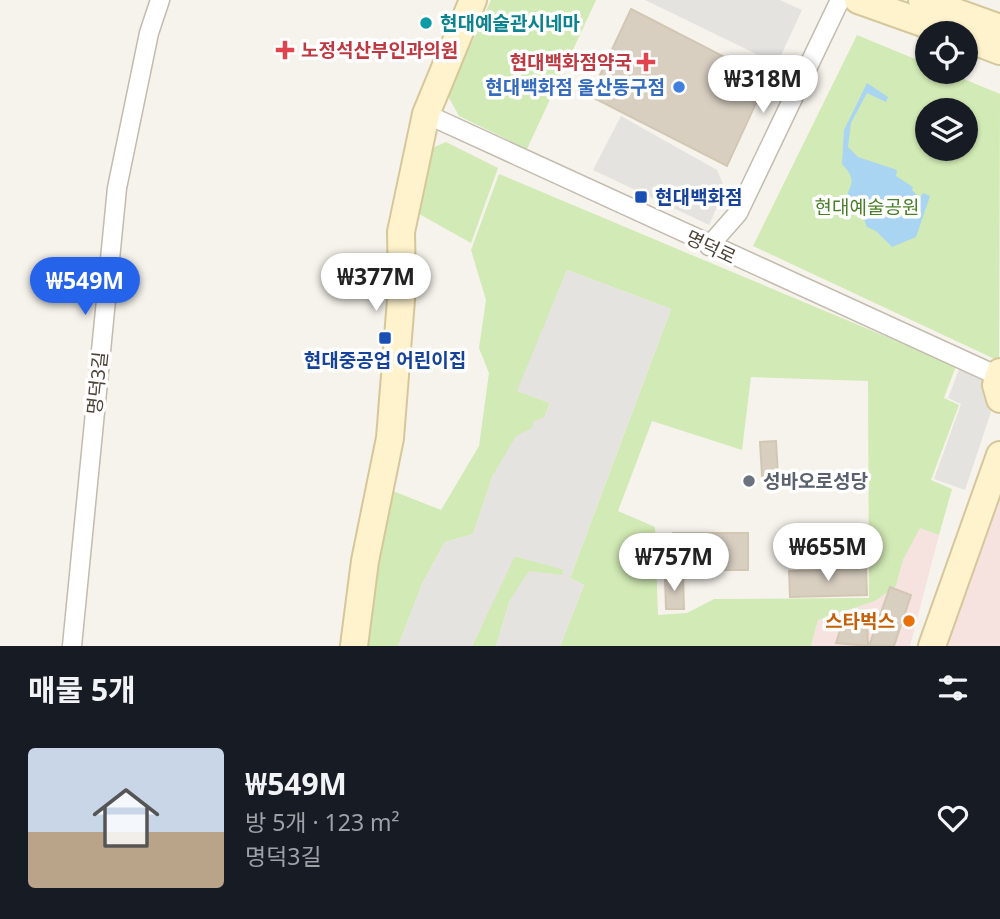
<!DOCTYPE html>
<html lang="ko">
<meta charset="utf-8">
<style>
body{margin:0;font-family:"Noto Sans","Noto Sans KR",sans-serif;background:#242831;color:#f1f3f6;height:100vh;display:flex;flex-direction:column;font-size:26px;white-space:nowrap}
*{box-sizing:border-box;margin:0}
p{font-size:23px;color:#9ea1a6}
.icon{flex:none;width:38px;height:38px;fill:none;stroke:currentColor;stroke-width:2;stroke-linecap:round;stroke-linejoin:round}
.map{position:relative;height:646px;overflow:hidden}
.drawer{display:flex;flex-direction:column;background:#171b24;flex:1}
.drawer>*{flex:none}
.tools{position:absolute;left:915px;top:21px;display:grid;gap:14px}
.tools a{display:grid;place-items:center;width:63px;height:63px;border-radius:50%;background:#171b24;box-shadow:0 2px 5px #0004;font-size:35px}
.price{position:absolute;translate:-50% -60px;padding:0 16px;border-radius:24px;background:#fff;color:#222;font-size:23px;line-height:46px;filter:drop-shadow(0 2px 4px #0008)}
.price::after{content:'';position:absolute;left:50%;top:42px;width:21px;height:16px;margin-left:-10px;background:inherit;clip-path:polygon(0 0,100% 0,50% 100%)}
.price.selected{background:#2563eb;color:#fff}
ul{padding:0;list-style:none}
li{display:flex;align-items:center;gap:21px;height:175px;padding:0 28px}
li+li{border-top:2px solid #363941}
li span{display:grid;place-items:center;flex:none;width:196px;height:140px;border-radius:7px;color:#555}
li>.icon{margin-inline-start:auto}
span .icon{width:84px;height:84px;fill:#fffc;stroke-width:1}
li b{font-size:30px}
h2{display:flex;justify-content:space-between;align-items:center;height:84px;padding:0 28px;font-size:30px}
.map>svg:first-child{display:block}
.medical{fill:#f6e3e0}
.green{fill:#d2eab5;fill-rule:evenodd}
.parking{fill:#e5e3e0}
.water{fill:#a9d4f2}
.building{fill:#d8cfc1;stroke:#d3c7b4;stroke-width:2}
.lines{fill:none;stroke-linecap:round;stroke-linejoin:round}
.street-casing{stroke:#c2bbae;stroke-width:21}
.secondary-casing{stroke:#d6c79b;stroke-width:30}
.street{stroke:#fff;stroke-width:18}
.secondary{stroke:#fff3cd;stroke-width:26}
.culture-dot{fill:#0f9aa8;stroke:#fff;stroke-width:2.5}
.health-dot{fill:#e0444e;stroke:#fff;stroke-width:2.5}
.shop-dot{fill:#3f7fe0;stroke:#fff;stroke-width:2.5}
.transit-dot{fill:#1a4fb4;stroke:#fff;stroke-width:2.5}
.worship-dot{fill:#6b7280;stroke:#fff;stroke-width:2.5}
.food-dot{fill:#e8710a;stroke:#fff;stroke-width:2.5}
.labels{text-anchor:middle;stroke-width:7;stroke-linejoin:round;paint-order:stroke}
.culture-label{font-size:19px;font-weight:bold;fill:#0d838f;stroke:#fff;text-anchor:start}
.health-label{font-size:19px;font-weight:bold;fill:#be3a42;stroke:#fff;text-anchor:start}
.shop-label{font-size:19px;font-weight:bold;fill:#366cbe;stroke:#fff;text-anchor:end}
.transit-label{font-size:19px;font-weight:bold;fill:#164399;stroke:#fff;text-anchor:start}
.park-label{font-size:19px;fill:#4a7f2a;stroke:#fff}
.street-label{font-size:19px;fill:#4b4439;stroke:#fff}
.worship-label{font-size:19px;font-weight:bold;fill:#5b616d;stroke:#fff;text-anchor:start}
.food-label{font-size:19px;font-weight:bold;fill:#c56008;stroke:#fff;text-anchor:end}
</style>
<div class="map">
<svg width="1000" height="646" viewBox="0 0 1000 646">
<rect width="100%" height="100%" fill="#f6f3ec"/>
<g class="medical">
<path d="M1000,480v166h-55z"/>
<path d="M920,527l19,8 -29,111h-99l7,-26 57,-19 21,-15 7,-26z"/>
</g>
<g class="green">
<path d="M491,0h105l-69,149 -68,-33 -11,-20z"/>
<path d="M857,35l70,29 1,8h19l53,22 -1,267 -246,-115zM928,110h38v39h-38z"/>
<path d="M446,142l52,26 -27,75 -59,-33 11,-58z"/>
<path d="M499,174l457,192 -12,32 15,7 -28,75 21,9 -13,46 -19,-7 -17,32 -7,26 -21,15 -57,19 -7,26h-251l24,-61 -14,-7 101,-269 -104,-39 -49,121 32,12 -6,15 -51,57 -20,59 -28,8 -22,40 -25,64h-34l29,-155 48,19 38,-64 10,-73 -10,-25 7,-48 -15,-50zM751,377l117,4 1,217 -155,1 -27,14 -29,2 -3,-88 -37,-16 34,-90 90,29z"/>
<path d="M514,556l50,13 -1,6 -53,25 -14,46h-24z"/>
</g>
<g class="parking">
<path d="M645,0h135l22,10 -25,54z"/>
<path d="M621,116l96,54 6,14 -1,11 -13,30 -116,-55z"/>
<path d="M567,270l104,39 -101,269 14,7 -24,61h-64l14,-46 19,-29 33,4 2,-5 -49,-14 -43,90h-74l25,-64 22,-40 28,-8 20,-59 23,-39 16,-8 2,-7 10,-4 6,-14 -33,-12z"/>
<path d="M960,367l32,15 1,9 -2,21 -26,78 -31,-11 27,-75 -13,-6z"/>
</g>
<path class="water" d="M867,83l21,14 -2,5 -19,-9 -16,30 -3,24 10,10 39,13 -1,6 17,11 -1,3 8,8 3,-5 7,3 -14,41 -24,10 -16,-16 -9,-4 -6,-15 -14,-6c-3,-20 15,-21 -5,-42l2,-34z"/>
<g class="building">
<path d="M631,9l136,70 -40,87 -137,-70z"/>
<path d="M776,441l2,35h-16l-2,-34z"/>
<path d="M673,533h75v37h-60l-18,-11z"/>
<path d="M866,569l1,26 -77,2 -1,-26z"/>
<path d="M665,577h18l1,32h-18z"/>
<path d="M890,587l21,8 -17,51h-25z"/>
<path d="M846,612l21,6 1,28 -32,-3z"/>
</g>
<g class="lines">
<g class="street-casing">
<g id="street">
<path d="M426,114l572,262"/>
<path d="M709,246l29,-33 102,-213"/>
<path d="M72,646l45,-458 32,-155 11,-33"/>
</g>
</g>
<g class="secondary-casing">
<g id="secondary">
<path d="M858,0l93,33"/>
<path d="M922,0l78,28"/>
<path d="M966,38l34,13"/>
<path d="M1000,372l-4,13 4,14"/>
<path d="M354,646l11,-85 25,-123 12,-151 -1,-55 25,-118 47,-114"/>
<path d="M932,646l68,-191"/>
</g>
</g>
<use href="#street" class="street"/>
<use href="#secondary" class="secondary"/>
</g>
<circle class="culture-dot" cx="426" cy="23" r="7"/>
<g class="health-dot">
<path d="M281.5 39.5h7v7h7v7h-7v7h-7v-7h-7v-7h7z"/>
<path d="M642.5 51.5h7v7h7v7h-7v7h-7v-7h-7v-7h7z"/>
</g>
<circle class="shop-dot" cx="679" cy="87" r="7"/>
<g class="transit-dot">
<rect x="634" y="190" width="14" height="14" rx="3.5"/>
<rect x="378" y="331" width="14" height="14" rx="3.5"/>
</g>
<circle class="worship-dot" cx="749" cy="481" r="7"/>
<circle class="food-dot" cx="909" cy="621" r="7"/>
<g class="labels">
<g class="culture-label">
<text x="440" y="30">현대예술관시네마</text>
</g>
<g class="health-label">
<text x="301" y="57">노정석산부인과의원</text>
<text x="632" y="69" text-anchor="end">현대백화점약국</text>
</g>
<g class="shop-label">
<text x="665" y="94">현대백화점 울산동구점</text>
</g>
<g class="transit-label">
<text x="655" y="204">현대백화점</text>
<text x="385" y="367" text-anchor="middle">현대중공업 어린이집</text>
</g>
<g class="park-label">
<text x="867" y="214">현대예술공원</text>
</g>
<g class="street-label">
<text transform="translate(711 247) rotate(25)" y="7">명덕로</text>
<text transform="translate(97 383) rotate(-84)" y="7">명덕3길</text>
</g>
<g class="worship-label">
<text x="763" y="488">성바오로성당</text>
</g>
<g class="food-label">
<text x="895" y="628">스타벅스</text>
</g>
</g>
</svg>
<div class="tools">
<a><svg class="icon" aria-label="locate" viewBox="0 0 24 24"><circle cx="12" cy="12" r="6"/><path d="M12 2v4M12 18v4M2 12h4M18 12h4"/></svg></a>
<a><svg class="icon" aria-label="layers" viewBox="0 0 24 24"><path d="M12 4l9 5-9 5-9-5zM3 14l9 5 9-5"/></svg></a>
</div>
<b class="price" style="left:763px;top:115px">₩318M</b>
<b class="price" style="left:376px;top:313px">₩377M</b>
<b class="price selected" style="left:85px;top:317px">₩549M</b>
<b class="price" style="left:828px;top:583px">₩655M</b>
<b class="price" style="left:674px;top:593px">₩757M</b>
</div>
<section class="drawer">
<h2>매물 5개<svg class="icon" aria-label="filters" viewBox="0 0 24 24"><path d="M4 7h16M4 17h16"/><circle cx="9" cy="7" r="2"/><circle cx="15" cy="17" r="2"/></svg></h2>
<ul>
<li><span style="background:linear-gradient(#c9d6e8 60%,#b9a48a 0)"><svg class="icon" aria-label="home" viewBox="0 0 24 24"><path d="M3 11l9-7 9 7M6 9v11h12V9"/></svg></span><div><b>₩549M</b><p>방 5개 · 123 m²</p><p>명덕3길</p></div><svg class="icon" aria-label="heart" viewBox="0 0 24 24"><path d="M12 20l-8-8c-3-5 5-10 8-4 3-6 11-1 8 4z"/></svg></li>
</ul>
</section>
